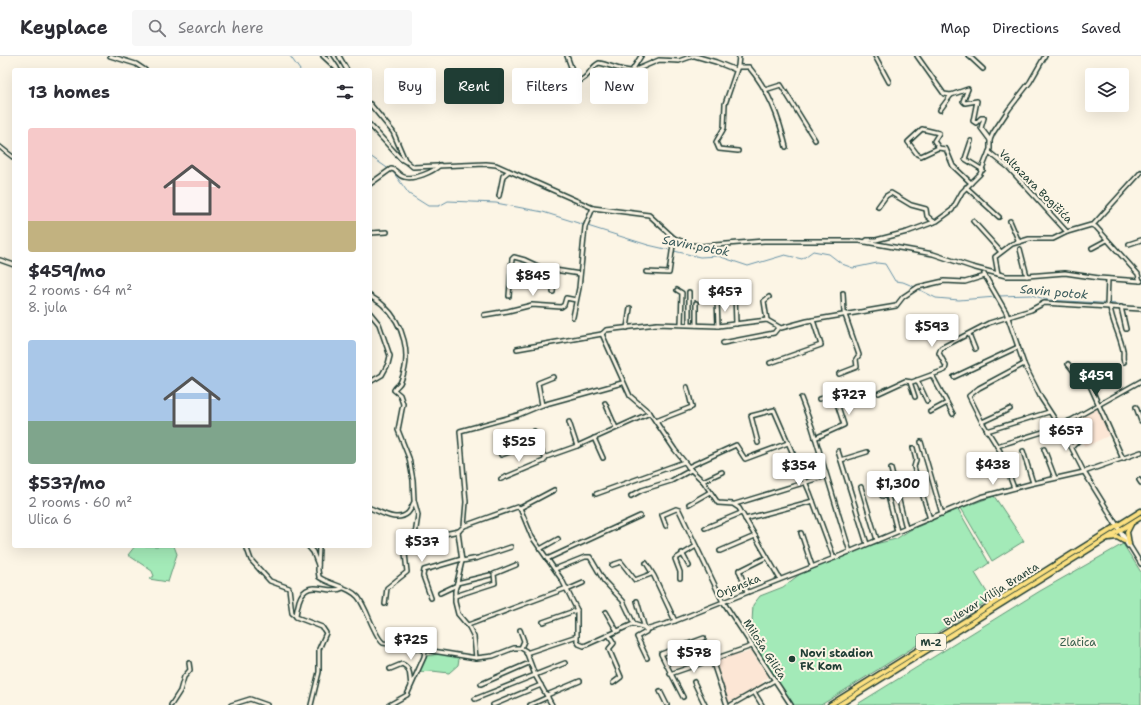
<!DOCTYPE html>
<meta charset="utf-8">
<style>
body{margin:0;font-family:"Shantell Sans",sans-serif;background:#f7f7f7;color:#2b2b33;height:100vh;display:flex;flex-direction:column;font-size:15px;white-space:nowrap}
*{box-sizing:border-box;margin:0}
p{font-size:13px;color:#7c7c81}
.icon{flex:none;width:22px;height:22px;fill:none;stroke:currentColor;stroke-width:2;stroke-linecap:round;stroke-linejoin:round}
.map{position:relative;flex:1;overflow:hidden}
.drawer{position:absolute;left:12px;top:12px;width:360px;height:480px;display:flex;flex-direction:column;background:#fff;border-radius:4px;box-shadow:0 4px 16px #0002}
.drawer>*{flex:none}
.guide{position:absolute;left:384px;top:12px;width:380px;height:36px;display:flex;gap:8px}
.buttons{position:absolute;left:1085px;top:12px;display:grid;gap:8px}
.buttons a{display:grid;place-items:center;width:44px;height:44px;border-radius:4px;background:#fff;box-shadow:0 4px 16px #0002;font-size:20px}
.price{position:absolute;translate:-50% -34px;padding:0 9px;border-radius:4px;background:#fff;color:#222;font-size:13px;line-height:26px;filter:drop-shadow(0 1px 2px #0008)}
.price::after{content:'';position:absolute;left:50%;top:24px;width:12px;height:9px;margin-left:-6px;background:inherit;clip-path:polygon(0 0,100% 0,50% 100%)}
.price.selected{background:#1f3d34;color:#fff}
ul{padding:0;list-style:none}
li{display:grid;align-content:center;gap:8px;height:212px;padding:0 16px}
li span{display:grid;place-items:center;height:124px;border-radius:4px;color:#555}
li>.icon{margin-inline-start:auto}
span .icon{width:72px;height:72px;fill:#fffc;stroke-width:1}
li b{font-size:17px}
h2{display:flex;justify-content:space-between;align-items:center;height:48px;padding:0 16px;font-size:17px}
.pill{padding:0 14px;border-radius:4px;background:#fff;box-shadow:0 4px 16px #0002;font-size:14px;line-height:36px}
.pill.selected{background:#1f3d34;color:#fff}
header{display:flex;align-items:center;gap:24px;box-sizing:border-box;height:56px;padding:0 20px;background:#fff;border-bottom:1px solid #e1e1e2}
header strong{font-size:19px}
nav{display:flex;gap:22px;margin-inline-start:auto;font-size:14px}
.search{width:280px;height:36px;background:#f7f7f7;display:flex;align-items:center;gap:10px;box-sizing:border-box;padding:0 14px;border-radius:4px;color:#7c7c81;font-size:15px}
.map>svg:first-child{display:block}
.built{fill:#fce6d5}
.green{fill:#a3eab8;stroke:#619476}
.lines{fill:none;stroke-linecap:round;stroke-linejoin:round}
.stream{stroke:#6692a7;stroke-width:1}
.minor-casing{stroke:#1f3d34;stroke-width:6}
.major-casing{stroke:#1f3d34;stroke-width:7}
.minor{stroke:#fcf5e5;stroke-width:3}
.major{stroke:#fce080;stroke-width:4}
.poi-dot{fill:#1f3d34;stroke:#fcf5e5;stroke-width:1.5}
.labels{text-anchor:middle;stroke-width:4;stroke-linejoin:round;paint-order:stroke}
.shield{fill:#fcf5e5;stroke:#617469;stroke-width:1}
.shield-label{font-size:10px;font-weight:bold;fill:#1f3d34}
.street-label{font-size:11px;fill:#1f3d34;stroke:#fcf5e5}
.park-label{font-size:11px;fill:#39604e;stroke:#fcf5e5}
.poi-label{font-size:11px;font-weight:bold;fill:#1f3d34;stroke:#fcf5e5;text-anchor:start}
.water-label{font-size:12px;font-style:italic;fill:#37595a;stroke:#fcf5e5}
</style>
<header>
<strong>Keyplace</strong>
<div class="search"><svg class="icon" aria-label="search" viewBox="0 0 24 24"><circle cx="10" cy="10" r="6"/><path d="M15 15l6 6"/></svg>Search here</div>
<nav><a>Map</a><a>Directions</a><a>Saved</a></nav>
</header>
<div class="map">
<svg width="1141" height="649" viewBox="0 0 1141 649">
<rect width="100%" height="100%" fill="#fcf5e5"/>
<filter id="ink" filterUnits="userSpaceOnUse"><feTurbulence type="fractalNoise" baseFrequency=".025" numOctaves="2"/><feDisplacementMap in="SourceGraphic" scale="8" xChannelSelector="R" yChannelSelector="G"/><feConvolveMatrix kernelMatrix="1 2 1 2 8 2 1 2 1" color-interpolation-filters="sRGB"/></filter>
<g filter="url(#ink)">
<g class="built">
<path d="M1099,350l8,17 -2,2 5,10 -25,12 -13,-27z"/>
<path d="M751,593l9,16h3l7,11 -8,5 1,3 -35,19 -13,-41 23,-9 3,1 5,-1z"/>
</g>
<g class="green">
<path d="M994,440l30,45 -32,20 -31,-53z"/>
<path d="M958,453l31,54 -14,10 16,26 -170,106h-28l-50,-77 9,-6 1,-17 7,-9 23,-9 17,-13 71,-29 25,-6 14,-9z"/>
<path d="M1123,488l18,28v133h-285l184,-114z"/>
<path d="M135,490h39l3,8 -9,28 -19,-3 5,-3 -2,-5 -24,-16z"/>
<path d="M437,598l19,2 3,3 -1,6 -9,8 -17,-2 -13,1 8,-16z"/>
</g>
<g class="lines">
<g class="stream">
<path d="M290,0l10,14"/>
<path d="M370,100l23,16 16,22 19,12h11l9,-5 48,2 47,9 105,33 52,12 18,-1 30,10 37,-11 17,4 11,-8 16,3 13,10 11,4 24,-5 8,1 10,17 8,1 12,5"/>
<path d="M918,233l18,9 23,2 37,-3"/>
<path d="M999,240l32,-1 17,5 70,4 13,3"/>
<path d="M1136,251h5"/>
</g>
<g class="minor-casing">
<g id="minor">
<path d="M110,0l26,8 9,6"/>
<path d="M323,0l15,14"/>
<path d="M329,0l8,12"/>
<path d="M339,0l8,14"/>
<path d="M567,0l8,22 3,3c11,-2 12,-14 21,-18 11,2 20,7 32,8"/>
<path d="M641,0l-10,16 28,-12 20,1 14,-5"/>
<path d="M695,0l21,6 20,8"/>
<path d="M875,0l14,26"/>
<path d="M917,0l27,38 7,1 17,-6 -5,12 2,2 12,-2 -4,20 3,2 5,-5h3l-3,10 9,12"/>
<path d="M969,0l14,13"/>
<path d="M738,11h11c20,24 30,50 37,80"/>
<path d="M765,34l16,-5 34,55"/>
<path d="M370,48l23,28 12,28 8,7 73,-3 10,1 97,43 56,7 25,23 17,7 11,1 62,-5h96l73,13 39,13 34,9h21l38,-3 34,5 42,3"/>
<path d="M940,54l11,-15"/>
<path d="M370,69l31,34 5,3"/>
<path d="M971,85l-6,18 18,11"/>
<path d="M0,91l14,11"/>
<path d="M939,92l-5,-7 5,-8 -17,-4 -14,13 9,12 4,2 17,-8 8,1 7,17 18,17"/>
<path d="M738,95l-19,-2 -3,-7 8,-14 1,-24 13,-38 1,-10"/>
<path d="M989,96l20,16 58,64"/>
<path d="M370,128l21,-15c6,0 7,7 13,8 10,3 29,-5 36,-12"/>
<path d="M966,131l33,30"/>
<path d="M499,140l4,-20 6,-5"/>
<path d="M878,151l8,-11 5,-3 20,12 15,4 1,7 7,6"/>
<path d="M973,165l28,31"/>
<path d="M1010,165l9,21"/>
<path d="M1093,169l48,-53"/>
<path d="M370,177l17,-1"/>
<path d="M865,186l2,-2h9l31,-8 30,-11 15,-11 10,-18 18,-18 10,-25v-9l3,-7 16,-24 21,-27 15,-26"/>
<path d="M1129,188l12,-4"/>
<path d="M1092,192l15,-8"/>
<path d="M1020,193l7,27"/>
<path d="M0,204l14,5"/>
<path d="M646,216l23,1 5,-35"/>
<path d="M984,218l22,38 18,52 17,34 24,37 19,37 57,92"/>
<path d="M998,218l-3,-17 17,-13 17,-5h24l14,-7 24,-7 5,2 42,47 2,7"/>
<path d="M677,234l5,3 -1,31"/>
<path d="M553,236l2,-23"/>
<path d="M735,238l1,30"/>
<path d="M370,240c4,3 9,5 13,9 21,19 29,50 18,76 -1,4 -5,5 -7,9l6,5 3,9 -5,26 11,28 4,22 1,20 4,15 -3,20 10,3 34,-7"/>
<path d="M509,240l3,-37 2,-2 11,3 17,8 38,6"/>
<path d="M717,244l1,26"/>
<path d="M1107,250l1,-27"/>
<path d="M1110,251c2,15 10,28 13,43 1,4 -1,8 1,12"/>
<path d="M1121,251l5,22"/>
<path d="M370,257l9,11 11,32 -2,8 -6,11 -12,7"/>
<path d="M484,259l24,-4 24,-6 29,2 3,-2 2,-7 10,2"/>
<path d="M573,261l6,-29 6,-61 8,-19"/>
<path d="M767,264l-3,-19 5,-4"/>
<path d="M689,268v-32"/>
<path d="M696,269v-22"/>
<path d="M627,272l3,-20"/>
<path d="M602,278l4,-4 51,-6 61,2 49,-6 14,8 26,-7 89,-15 7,-9 15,-10 26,-6 21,1 20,-6"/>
<path d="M602,278l28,62 20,17 25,37 16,20 12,11 15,22 15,1 6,4 41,71"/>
<path d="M969,278l6,15"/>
<path d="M723,287l51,-10 4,-5"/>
<path d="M517,293l85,-15"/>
<path d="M770,307l51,-18 -8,-25"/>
<path d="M1068,308l9,11 7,-3 39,87"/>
<path d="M839,318l18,-7 -1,-8 3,-4 -15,-43 -1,-19"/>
<path d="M932,319l21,39"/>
<path d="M954,321l64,-30"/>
<path d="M917,324l10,21"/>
<path d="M910,326l5,15"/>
<path d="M879,337l26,-12 7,1 33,-12 1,-4 -7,-13 2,-5 48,-25 42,-13 13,-7 97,6"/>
<path d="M801,342l11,29 38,125"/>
<path d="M605,347l11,25"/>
<path d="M542,349l-4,-22 15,-6"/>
<path d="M1136,351l5,14"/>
<path d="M930,356l17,-9"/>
<path d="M656,365l36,-14 -5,-20"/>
<path d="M1069,365l10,19 -7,7"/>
<path d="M569,366l8,24"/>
<path d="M982,366l28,-13"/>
<path d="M534,375l9,24 3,2 31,-11 73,-33"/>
<path d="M987,375l62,-19"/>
<path d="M594,382l9,20"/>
<path d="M815,382l29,-13 -9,-28 -2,-1 -14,3"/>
<path d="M921,386l21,72"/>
<path d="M758,387l-7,-27 23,-6 36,83 24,65"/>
<path d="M997,390l62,-19 82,-46"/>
<path d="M913,392l3,12 -2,7 16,52"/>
<path d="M1044,393l11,29"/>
<path d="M838,395l29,93"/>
<path d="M1023,395l10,32"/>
<path d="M501,399l37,-13"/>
<path d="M841,404l26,-8"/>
<path d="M688,411l48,-22 9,14 43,-16"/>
<path d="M891,413l15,59"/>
<path d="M501,423l43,-18 2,-4"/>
<path d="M1139,424l2,3"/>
<path d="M703,425l19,-9"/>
<path d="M879,430l3,10h6l9,35"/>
<path d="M861,431l16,53"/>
<path d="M1014,432l-14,-37 -18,-29 -13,-26 10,-8 45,-24"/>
<path d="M554,434l-34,18 12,29 30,43 15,30v31l2,3 5,2 49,-22 16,5 26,-8 162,-64 144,-60 49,-13 54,-12 57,-20"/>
<path d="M596,438l88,-32"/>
<path d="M631,440l11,-6 29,-9 20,-11"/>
<path d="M689,448l21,-12"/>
<path d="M735,448l91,-28"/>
<path d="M370,452c11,4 27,15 38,5 3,-3 4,-8 6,-11"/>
<path d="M1109,457l19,33"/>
<path d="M745,463l68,-18"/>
<path d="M464,470l53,-19 3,1"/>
<path d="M666,470l-4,-11 14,-6 3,1 43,90 69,105"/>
<path d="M705,472l36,-15"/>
<path d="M801,477l11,33"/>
<path d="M246,490l5,14 19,21 19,7 3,25 4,3"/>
<path d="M308,490l5,6 5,13"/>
<path d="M319,490l-1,24 1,7c11,8 29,9 39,20 9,11 16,39 25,46l93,15 17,-2 21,-8h7l5,3 9,24 17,30"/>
<path d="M540,493l18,-10"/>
<path d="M720,495l35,-15"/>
<path d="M682,497l7,13"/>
<path d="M547,503l93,-43"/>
<path d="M462,505l16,-3 33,-11"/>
<path d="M646,507l8,13 21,45"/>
<path d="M612,509l9,-3 14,18 16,-6"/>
<path d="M555,513l30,-12h5l14,24 19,20 11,23"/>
<path d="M739,514l8,22"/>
<path d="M739,515l28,-14"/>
<path d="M680,522v-6l-5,-13 21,-13"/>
<path d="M457,527l33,-8"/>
<path d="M567,534l16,-7"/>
<path d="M440,537l17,-8"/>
<path d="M455,540l40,-13 -1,-9 22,-9"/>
<path d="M431,542l-8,-22 1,-6 38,-11"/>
<path d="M637,545l8,28"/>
<path d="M385,548l2,-16 20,-16 -2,-19 10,-18"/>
<path d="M606,556l11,19"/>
<path d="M543,566l34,-12"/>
<path d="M468,569l99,-37"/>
<path d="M520,574l4,11 -3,7"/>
<path d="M609,579l5,8 -5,6 12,28 -8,6"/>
<path d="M526,597l51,-17"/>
<path d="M476,602l-2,-21 -5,-10 -11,-13 -3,-12v-11l7,-30 -4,-29 6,-6 2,-24 -6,-71 58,-16 24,-10 80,-22"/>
<path d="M647,602l-10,-21 9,-5 1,-3"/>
<path d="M712,604l15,45"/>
<path d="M390,613l12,-5c10,5 7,12 9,21"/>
<path d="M670,618l82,-28"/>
<path d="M694,626l11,23"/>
<path d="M481,628l48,-21"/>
<path d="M660,635l7,14"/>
<path d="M754,636l8,13"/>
<path d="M547,639l33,-14"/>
<path d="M683,641l-22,-43 43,-16"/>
<path d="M475,643l90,-36"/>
<path d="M171,649l9,-14 4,-14 6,-7 -1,-7"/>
<path d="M231,649l19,-6 17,6"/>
<path d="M311,649l8,-33v-23l7,-16 -4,-6 -26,-10c0,-5 2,-11 3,-16 8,-25 29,-5 44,-13"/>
<path d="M389,649l18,-10 17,-38 1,-6"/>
<path d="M493,649l48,-20"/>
<path d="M530,649l18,-8"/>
<path d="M731,649l44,-25"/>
</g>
</g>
<g class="major-casing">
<g id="major">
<path d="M1109,482l8,-1 7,4"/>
<path d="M1129,488l-2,-12 4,-8"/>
<path d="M830,649l311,-194"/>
<path d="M839,649l302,-188"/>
</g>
</g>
<use href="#minor" class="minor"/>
<use href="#major" class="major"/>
</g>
</g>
<circle class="poi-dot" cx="792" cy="603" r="4"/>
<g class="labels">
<rect class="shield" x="916" y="578" width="30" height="16" rx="3"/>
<g class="shield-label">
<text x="931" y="590">M-2</text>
</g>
<g class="street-label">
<text transform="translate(1036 130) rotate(45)" y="4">Valtazara Bogišića</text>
<text transform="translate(738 530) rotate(-22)" y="4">Orjenska</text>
<text transform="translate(991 538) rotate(-32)" y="4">Bulevar Vilija Branta</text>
<text transform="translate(765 593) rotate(57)" y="4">Miloša Gilića</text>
</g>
<g class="park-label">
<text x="1078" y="590">Zlatica</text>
</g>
<g class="poi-label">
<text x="800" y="601">Novi stadion<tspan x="800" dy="13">FK Kom</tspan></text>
</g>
<g class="water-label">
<text transform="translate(696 190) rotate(11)" y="4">Savin potok</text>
<text transform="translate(1054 236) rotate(5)" y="4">Savin potok</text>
</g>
</g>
</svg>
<div class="buttons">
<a><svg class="icon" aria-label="layers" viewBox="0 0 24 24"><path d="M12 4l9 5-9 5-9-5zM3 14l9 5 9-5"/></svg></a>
</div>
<b class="price" style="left:533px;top:241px">$845</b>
<b class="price" style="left:725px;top:257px">$457</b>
<b class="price" style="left:932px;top:292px">$593</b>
<b class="price selected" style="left:1096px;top:341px">$459</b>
<b class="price" style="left:849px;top:360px">$727</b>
<b class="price" style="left:1066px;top:396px">$657</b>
<b class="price" style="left:519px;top:407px">$525</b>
<b class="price" style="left:993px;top:430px">$438</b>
<b class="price" style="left:799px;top:431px">$354</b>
<b class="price" style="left:898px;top:449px">$1,300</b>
<b class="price" style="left:422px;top:507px">$537</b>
<b class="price" style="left:411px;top:605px">$725</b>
<b class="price" style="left:694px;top:618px">$578</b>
<div class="guide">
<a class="pill">Buy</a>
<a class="pill selected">Rent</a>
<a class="pill">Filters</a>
<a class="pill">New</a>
</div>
<section class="drawer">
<h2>13 homes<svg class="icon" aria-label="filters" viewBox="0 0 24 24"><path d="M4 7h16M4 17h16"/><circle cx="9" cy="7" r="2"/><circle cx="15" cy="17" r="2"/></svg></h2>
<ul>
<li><span style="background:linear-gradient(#f6c9c9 75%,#c2b280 0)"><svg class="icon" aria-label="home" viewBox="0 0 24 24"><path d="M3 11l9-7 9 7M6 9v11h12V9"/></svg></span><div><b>$459/mo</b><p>2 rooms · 64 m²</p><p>8. jula</p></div></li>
<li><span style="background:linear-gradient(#a9c7e8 65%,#7fa58c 0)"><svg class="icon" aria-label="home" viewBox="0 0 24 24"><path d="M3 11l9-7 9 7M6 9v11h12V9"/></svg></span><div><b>$537/mo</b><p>2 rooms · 60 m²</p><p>Ulica 6</p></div></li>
</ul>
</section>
</div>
